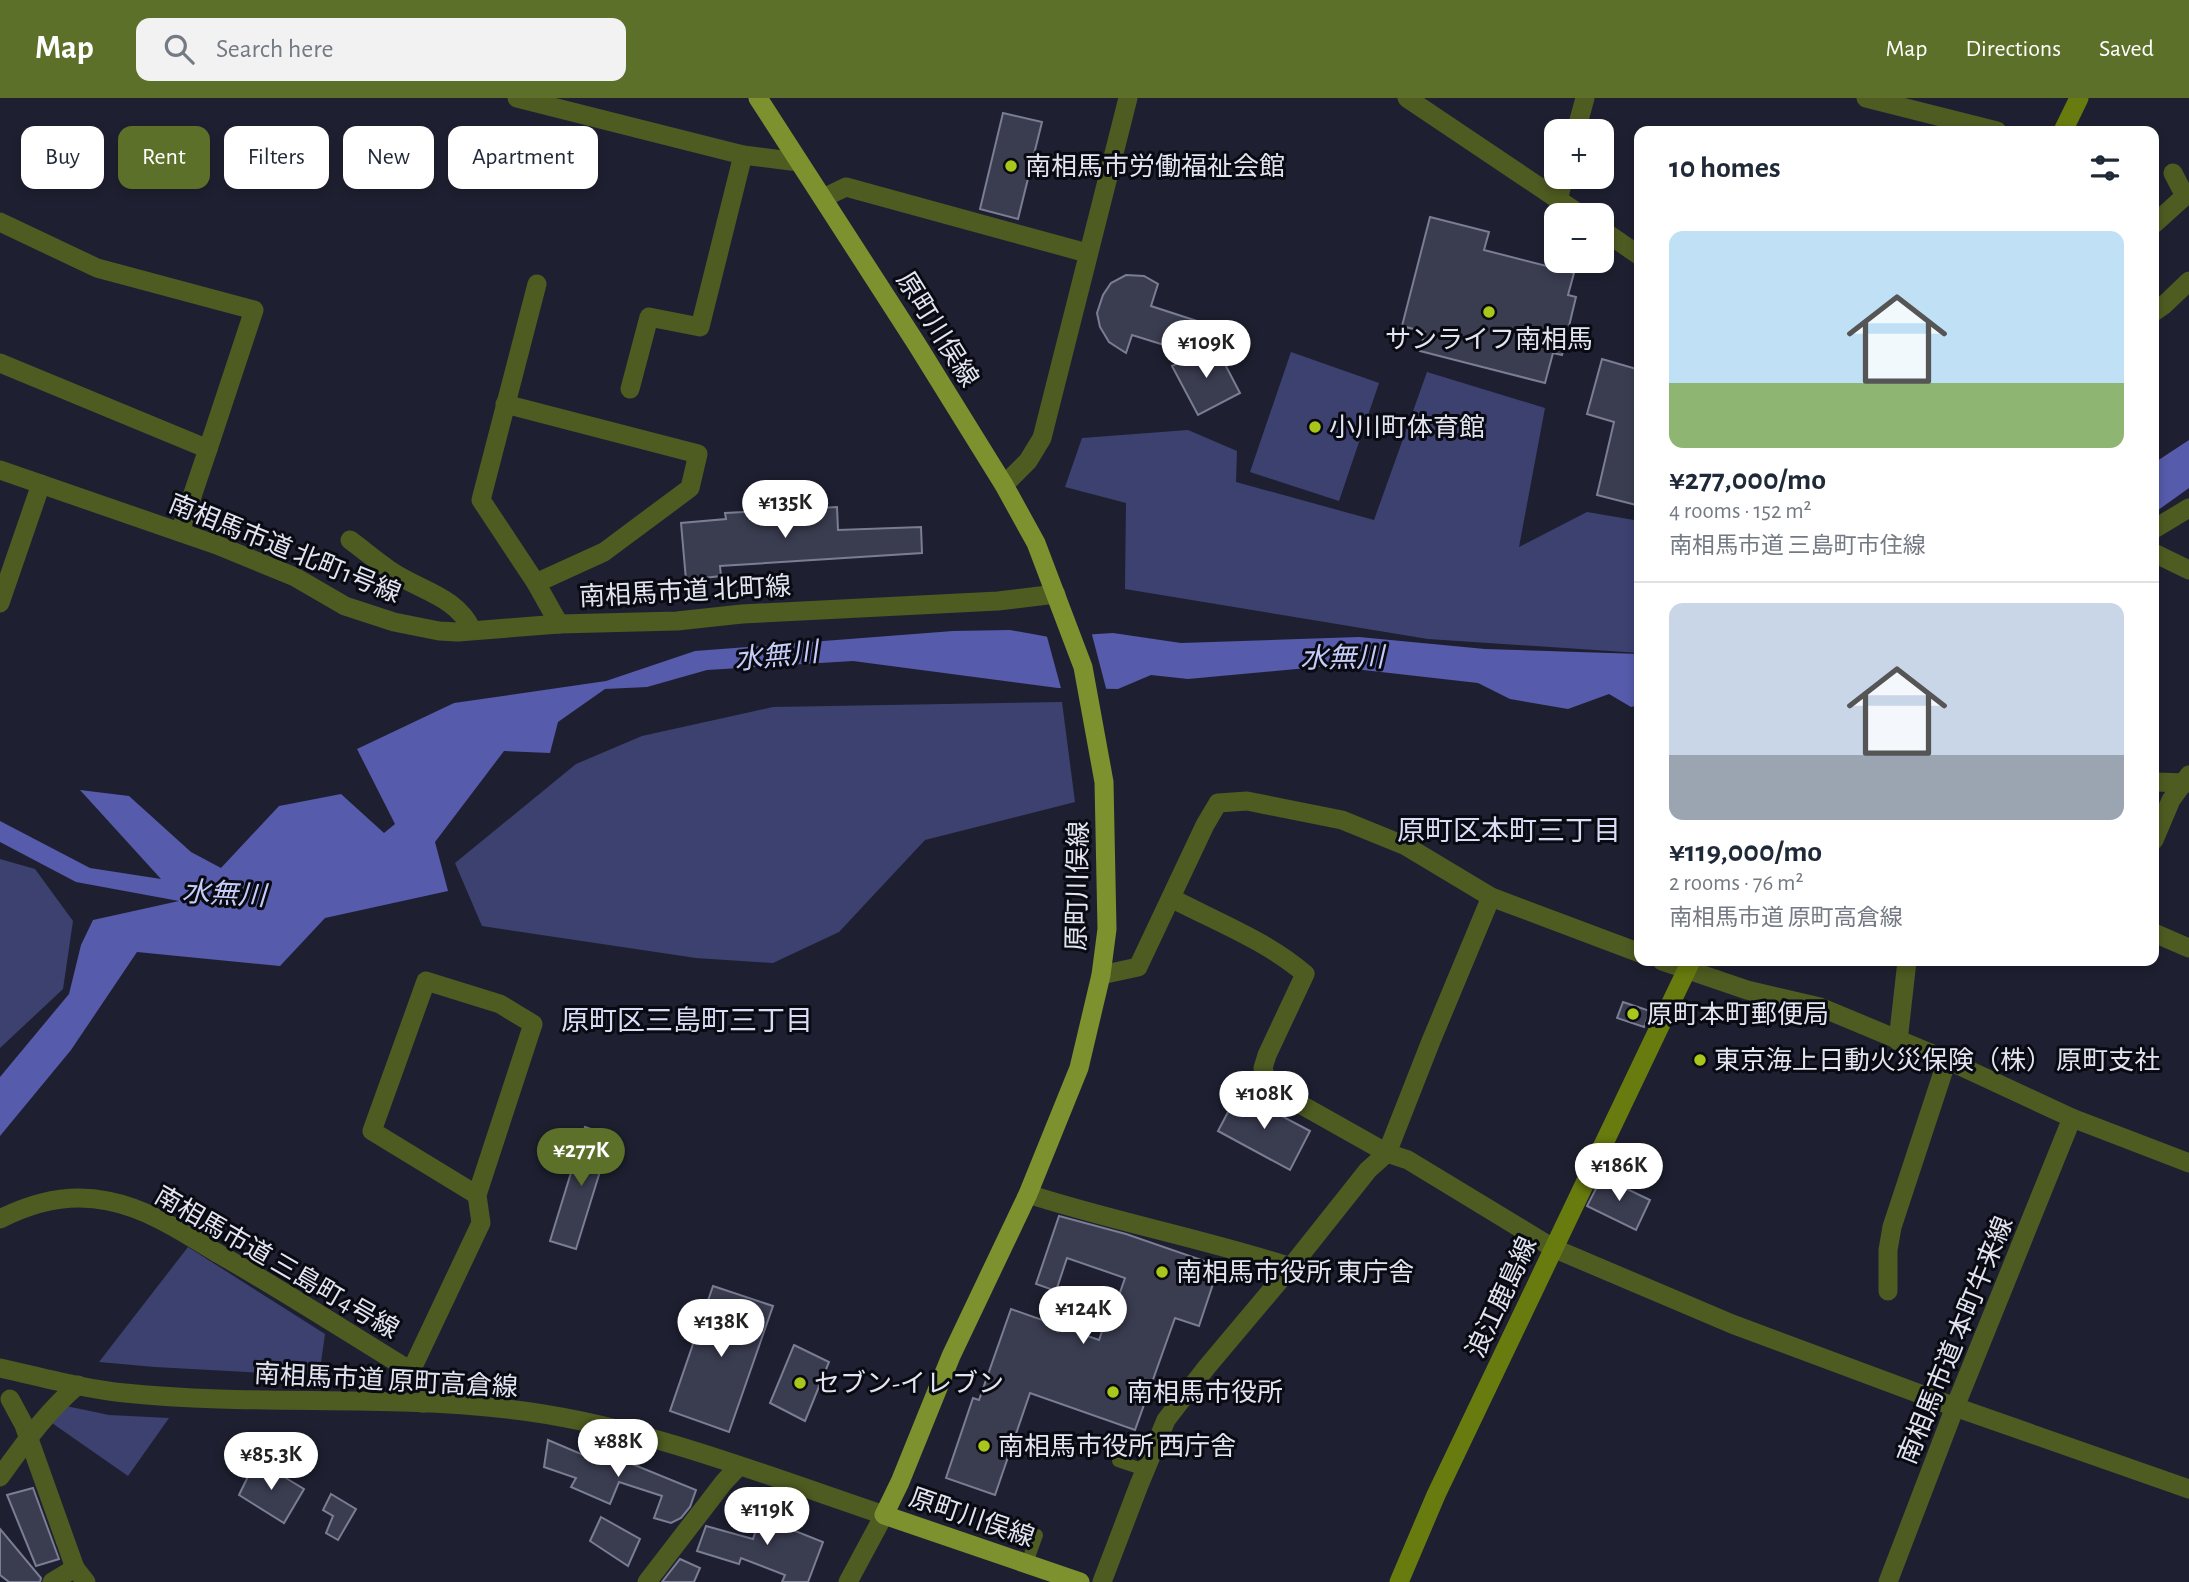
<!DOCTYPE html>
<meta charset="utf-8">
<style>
body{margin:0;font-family:"Alegreya Sans","Noto Sans JP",sans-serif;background:#f2f2f3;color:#1f2937;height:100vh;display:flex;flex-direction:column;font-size:26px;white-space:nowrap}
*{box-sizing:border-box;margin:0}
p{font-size:23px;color:#747a83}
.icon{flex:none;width:38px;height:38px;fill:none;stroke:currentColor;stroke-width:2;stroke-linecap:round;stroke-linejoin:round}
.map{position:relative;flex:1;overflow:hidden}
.panel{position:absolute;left:1634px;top:28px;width:525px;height:840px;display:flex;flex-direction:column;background:#fff;border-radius:14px;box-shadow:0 4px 10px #0003}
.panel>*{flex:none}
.guide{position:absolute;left:21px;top:28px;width:665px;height:63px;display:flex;gap:14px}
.tools{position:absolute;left:1544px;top:21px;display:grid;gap:14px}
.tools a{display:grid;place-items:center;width:70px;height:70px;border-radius:14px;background:#fff;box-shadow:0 4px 10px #0003;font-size:35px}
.price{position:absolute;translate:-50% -60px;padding:0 16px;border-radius:24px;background:#fff;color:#222;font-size:23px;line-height:46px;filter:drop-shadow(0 2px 4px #0008)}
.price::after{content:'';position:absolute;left:50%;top:42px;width:21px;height:16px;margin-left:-10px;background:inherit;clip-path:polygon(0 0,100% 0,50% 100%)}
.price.current{background:#5d702a;color:#fff}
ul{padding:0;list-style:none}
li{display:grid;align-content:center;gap:14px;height:371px;padding:0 35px}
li+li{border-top:2px solid #e0e1e3}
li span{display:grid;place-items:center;height:217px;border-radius:14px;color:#555}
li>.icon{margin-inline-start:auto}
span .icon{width:126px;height:126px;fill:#fffc;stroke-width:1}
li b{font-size:30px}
h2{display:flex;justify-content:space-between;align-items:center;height:84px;padding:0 35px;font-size:30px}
.chip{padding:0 24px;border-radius:14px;background:#fff;box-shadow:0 4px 10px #0003;font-size:24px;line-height:63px}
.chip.current{background:#5d702a;color:#fff}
header{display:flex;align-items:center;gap:42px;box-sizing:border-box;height:98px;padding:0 35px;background:#5d702a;color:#fff}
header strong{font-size:33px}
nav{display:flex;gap:38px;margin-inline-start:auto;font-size:24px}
.search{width:490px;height:63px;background:#f2f2f3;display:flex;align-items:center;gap:18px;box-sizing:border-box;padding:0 24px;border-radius:14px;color:#747a83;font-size:26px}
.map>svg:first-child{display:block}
.green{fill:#3d4170}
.water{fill:#565bab}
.pier{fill:#1e2031}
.building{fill:#3a3d50;stroke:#7a7d93;stroke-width:2}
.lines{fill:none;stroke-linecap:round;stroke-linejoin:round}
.service{stroke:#4e5b21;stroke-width:12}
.minor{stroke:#4e5b21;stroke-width:19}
.tertiary{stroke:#4e5b21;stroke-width:19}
.secondary{stroke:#687b0e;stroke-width:19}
.primary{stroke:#7d912e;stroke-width:19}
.poi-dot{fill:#a9c71a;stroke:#090a12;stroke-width:2.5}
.labels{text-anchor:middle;stroke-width:6;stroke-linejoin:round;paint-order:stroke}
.poi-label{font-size:26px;fill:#e2e4f0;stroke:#090a12;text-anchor:start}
.street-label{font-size:26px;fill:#e2e4f0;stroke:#090a12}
.water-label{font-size:28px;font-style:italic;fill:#c5ccf8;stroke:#090a12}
.neighbourhood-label{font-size:28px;fill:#d9ddf5;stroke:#090a12}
</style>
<header>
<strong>Map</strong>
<div class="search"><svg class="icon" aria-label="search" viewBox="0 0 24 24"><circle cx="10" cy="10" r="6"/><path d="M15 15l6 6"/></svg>Search here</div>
<nav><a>Map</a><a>Directions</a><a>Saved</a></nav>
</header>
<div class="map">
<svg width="2189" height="1484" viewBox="0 0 2189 1484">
<rect width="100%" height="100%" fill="#1e2031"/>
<g class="green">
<path d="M1291,254l88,31 -40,118 -89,-29z"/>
<path d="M1427,274l118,36 -26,139 68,-35 53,9v132l-212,-14 -303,-50 1,-86 -61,-16 17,-49 106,-8 49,21 -1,31 138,38z"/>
<path d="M1062,604l13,100 -150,38 -86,92 -66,31 -77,-5 -214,-32 -27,-63 121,-99 66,-28 131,-29z"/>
<path d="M0,761l35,10 38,52 -10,68 -63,59z"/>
<path d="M188,1149l137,87 -6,42 -164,-9 -56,-5z"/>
<path d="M66,1308l43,9 60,3 -41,58 -76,-53z"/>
</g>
<g class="water">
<path d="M2189,342v48l-35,25v-50z"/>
<path d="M1010,532l39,7 64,-4 68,10 178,-6 126,12 155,5v51l-9,2 -22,-13 -41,15 -58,-10 -32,-16 -150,-17 -140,13 -37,-4 -33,14 -60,-1 -205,-27 -146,9 -60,17 -42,2 -47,33 -8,31 -46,-2 -69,91 13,49 -123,27 -45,48 -143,-14 -66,98 -71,86v-59l69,-83 12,-49 12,-25 86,-19 -103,-19 -76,-40v-21l90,47 71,11 -81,-89 49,6 62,56 30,16 58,-62 62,-12 43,39 11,-9 -38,-75 97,-46 152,-22 89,-30 258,-20z"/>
</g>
<path class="pier" d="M1091,533l16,61h-45l-16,-59z"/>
<g class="building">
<path d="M1003,15l39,9 -24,97 -38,-10z"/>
<path d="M1430,119l59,15 -5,18 90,23 -6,22 8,2 -14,58 -9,-2 -8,30 -125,-32 5,-19 -23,-6z"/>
<path d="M1126,177l18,1 14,8 -7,22 52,17 -10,31 -61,-19 -6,18 -17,-11 -9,-15 -3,-14 6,-18 8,-12z"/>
<path d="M1215,247l25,48 -42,22 -26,-49z"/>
<path d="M1602,261l38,11v19l-5,16 5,1v100l-43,-11 17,-73 -27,-8z"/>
<path d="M837,409l1,23 83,-3 1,26 -202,13 1,10 -35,4 -5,-57 45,-4 -1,-6z"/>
<path d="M1623,904l27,9 -6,16 -27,-9z"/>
<path d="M1238,995l72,38 -20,39 -72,-39z"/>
<path d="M585,1029l26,9 -35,113 -26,-8z"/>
<path d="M1602,1079l48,23 -14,30 -49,-24z"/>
<path d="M1059,1118l67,18 93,32 -20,60 -24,-8 -40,112 -105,-37 -35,102 -49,-17 27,-80 6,2 32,-91 88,31 8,-23 4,1 14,-40 -58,-20 -11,33 -20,-7z"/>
<path d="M713,1188l60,20 -44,126 -59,-21z"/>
<path d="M794,1247l35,17 -24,59 -35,-18z"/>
<path d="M548,1342l40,17 2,-6 20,4 86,35 -6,17 -9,11 -10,5 -17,-5 8,-22 -43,-14 -9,22 -39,-17 5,-9 -32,-11z"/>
<path d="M256,1362l48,29 -20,34 -45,-28z"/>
<path d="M33,1390l26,71 -23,7 -29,-71z"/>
<path d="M331,1396l25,15 -18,31 -12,-7 7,-17 -10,-6z"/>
<path d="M764,1408l31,9 -5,14 33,13 -15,40h-26l3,-7 -44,-17 -2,6 -42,-13 9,-25 47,13z"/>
<path d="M601,1419l39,22 -12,27 -38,-25z"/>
<path d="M0,1431l41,49 -1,4h-31l-9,-7z"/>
<path d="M680,1461l20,9 -6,14h-32z"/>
</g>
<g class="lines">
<g class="service">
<path d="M1118,1363l27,9"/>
<path d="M1027,1465l10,-28"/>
</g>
<g class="minor">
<path d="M517,0l226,57 56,7"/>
<path d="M1866,0l131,33"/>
<path d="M1576,33l9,-33"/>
<path d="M823,100l23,-11 241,66"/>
<path d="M1558,102l6,-23"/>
<path d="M0,124l97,46 157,42 -46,139"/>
<path d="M2154,126l31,-28 -12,-23"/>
<path d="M537,186l-56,216 55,83 23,41 118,-3 65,-7 256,-13 58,-7"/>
<path d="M2154,214l10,-7 25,-24"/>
<path d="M0,265l208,86 -28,83"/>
<path d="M630,291l19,-72 51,10 43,-172"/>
<path d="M505,306l193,50 -8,34 -86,64 -68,31"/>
<path d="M0,372l217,75 78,32 50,29 49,16 45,9 19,1 101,-8"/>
<path d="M1004,387l24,-24 14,-23 86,-340"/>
<path d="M2154,431l35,-21"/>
<path d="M350,442c15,11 29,23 44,33 28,18 63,24 78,57"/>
<path d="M2154,455l35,17"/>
<path d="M0,505l41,-119"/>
<path d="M2154,684l35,1"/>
<path d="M2154,742l17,-40 18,-25"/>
<path d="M1171,800c44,23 96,43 134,76l-38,81 -4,13 5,18 119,67 21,7 145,88 179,76 223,83 234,82"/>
<path d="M2154,835l35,15"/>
<path d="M1662,863l85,29 73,17 127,53 125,58 117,45"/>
<path d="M1101,877l37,-8 67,-142 13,-22 29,-2 95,19 64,26 85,51 149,56"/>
<path d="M1898,943l9,-80"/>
<path d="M1028,1096c87,28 177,45 263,73"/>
<path d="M0,1121c33,-17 71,-26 108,-18 41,8 76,32 111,53 65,37 128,78 192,117l12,32"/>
<path d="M1888,1193v-41l4,-23 55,-167"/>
<path d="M411,1273l70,-148 -4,-28 -105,-64 54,-150 74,23 33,20 -56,171"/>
<path d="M10,1301l14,26 51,143 11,14"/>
<path d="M0,1379c24,-33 47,-66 78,-92"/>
<path d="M52,1484l23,-14"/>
<path d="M647,1484l77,-100 15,-16"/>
<path d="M1102,1484l37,-97 27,-65 40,-52 85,-101 77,-97 19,-17 44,-112 60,-144"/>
</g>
<g class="tertiary">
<path d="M1407,0l174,117"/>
<path d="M1601,131l39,27"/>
<path d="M0,1270c41,9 83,21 125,25 127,13 255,2 382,16 128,14 255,65 377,106l-36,67"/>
<path d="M1888,1484l67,-175 117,-289"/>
</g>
<g class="secondary">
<path d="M2063,33l16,-33"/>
<path d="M1399,1484l37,-87 255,-534"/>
</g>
<path class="primary" d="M758,0l158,245 88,142 32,58 47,124 21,115 3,147 -6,46 -22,93 -51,126 -77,162 -51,126 -16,33 196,67"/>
</g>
<g class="poi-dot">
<circle cx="1011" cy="68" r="7"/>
<circle cx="1489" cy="214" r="7"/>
<circle cx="1315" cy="329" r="7"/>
<circle cx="1633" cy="916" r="7"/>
<circle cx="1700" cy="962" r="7"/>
<circle cx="1162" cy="1174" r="7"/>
<circle cx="800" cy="1285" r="7"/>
<circle cx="1113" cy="1294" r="7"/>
<circle cx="984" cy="1348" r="7"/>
</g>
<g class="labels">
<g class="poi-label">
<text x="1025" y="77">南相馬市労働福祉会館</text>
<text x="1489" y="250" text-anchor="middle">サンライフ南相馬</text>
<text x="1329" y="338">小川町体育館</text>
<text x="1647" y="925">原町本町郵便局</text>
<text x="1714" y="971">東京海上日動火災保険（株） 原町支社</text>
<text x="1176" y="1183">南相馬市役所 東庁舎</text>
<text x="814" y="1294">セブン-イレブン</text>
<text x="1127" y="1303">南相馬市役所</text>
<text x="998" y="1357">南相馬市役所 西庁舎</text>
</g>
<g class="street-label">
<text transform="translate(938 231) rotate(58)" y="9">原町川俣線</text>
<text transform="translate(285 450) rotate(22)" y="9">南相馬市道 北町1号線</text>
<text transform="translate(685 493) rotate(-3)" y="9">南相馬市道 北町線</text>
<text transform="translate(1077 788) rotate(-89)" y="9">原町川俣線</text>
<text transform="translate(277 1164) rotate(30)" y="9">南相馬市道 三島町4号線</text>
<text transform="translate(1501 1199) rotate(-65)" y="9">浪江鹿島線</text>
<text transform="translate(1955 1242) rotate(-68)" y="9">南相馬市道 本町牛来線</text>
<text transform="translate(386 1282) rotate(3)" y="9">南相馬市道 原町高倉線</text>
<text transform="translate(972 1419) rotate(19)" y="9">原町川俣線</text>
</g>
<g class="water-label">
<text transform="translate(776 557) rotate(-6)" y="10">水無川</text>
<text transform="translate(1342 559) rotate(-1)" y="10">水無川</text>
<text transform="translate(224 795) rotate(3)" y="10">水無川</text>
</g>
<g class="neighbourhood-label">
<text x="1509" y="742">原町区本町三丁目</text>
<text x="687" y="932">原町区三島町三丁目</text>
</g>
</g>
</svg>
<div class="tools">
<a>+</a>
<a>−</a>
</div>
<b class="price" style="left:1206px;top:282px">¥109K</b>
<b class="price" style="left:785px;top:442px">¥135K</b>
<b class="price" style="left:1264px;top:1033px">¥108K</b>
<b class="price current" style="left:581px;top:1090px">¥277K</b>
<b class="price" style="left:1619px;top:1105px">¥186K</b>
<b class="price" style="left:1083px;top:1248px">¥124K</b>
<b class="price" style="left:721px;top:1261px">¥138K</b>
<b class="price" style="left:618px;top:1381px">¥88K</b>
<b class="price" style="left:271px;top:1394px">¥85.3K</b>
<b class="price" style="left:767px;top:1449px">¥119K</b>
<div class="guide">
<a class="chip">Buy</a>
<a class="chip current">Rent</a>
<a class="chip">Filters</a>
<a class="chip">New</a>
<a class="chip">Apartment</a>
</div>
<section class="panel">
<h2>10 homes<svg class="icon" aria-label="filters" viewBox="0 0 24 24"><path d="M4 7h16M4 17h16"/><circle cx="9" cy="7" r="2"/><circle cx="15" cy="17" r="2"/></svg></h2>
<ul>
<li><span style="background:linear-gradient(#bfe0f5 70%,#8fb573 0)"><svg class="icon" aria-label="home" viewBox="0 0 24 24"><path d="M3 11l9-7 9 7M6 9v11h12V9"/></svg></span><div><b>¥277,000/mo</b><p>4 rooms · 152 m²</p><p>南相馬市道 三島町市住線</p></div></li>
<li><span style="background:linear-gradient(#c9d6e8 70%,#9aa5b1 0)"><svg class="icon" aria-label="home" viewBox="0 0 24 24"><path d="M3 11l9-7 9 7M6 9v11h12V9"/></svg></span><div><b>¥119,000/mo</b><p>2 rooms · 76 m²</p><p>南相馬市道 原町高倉線</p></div></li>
</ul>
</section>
</div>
